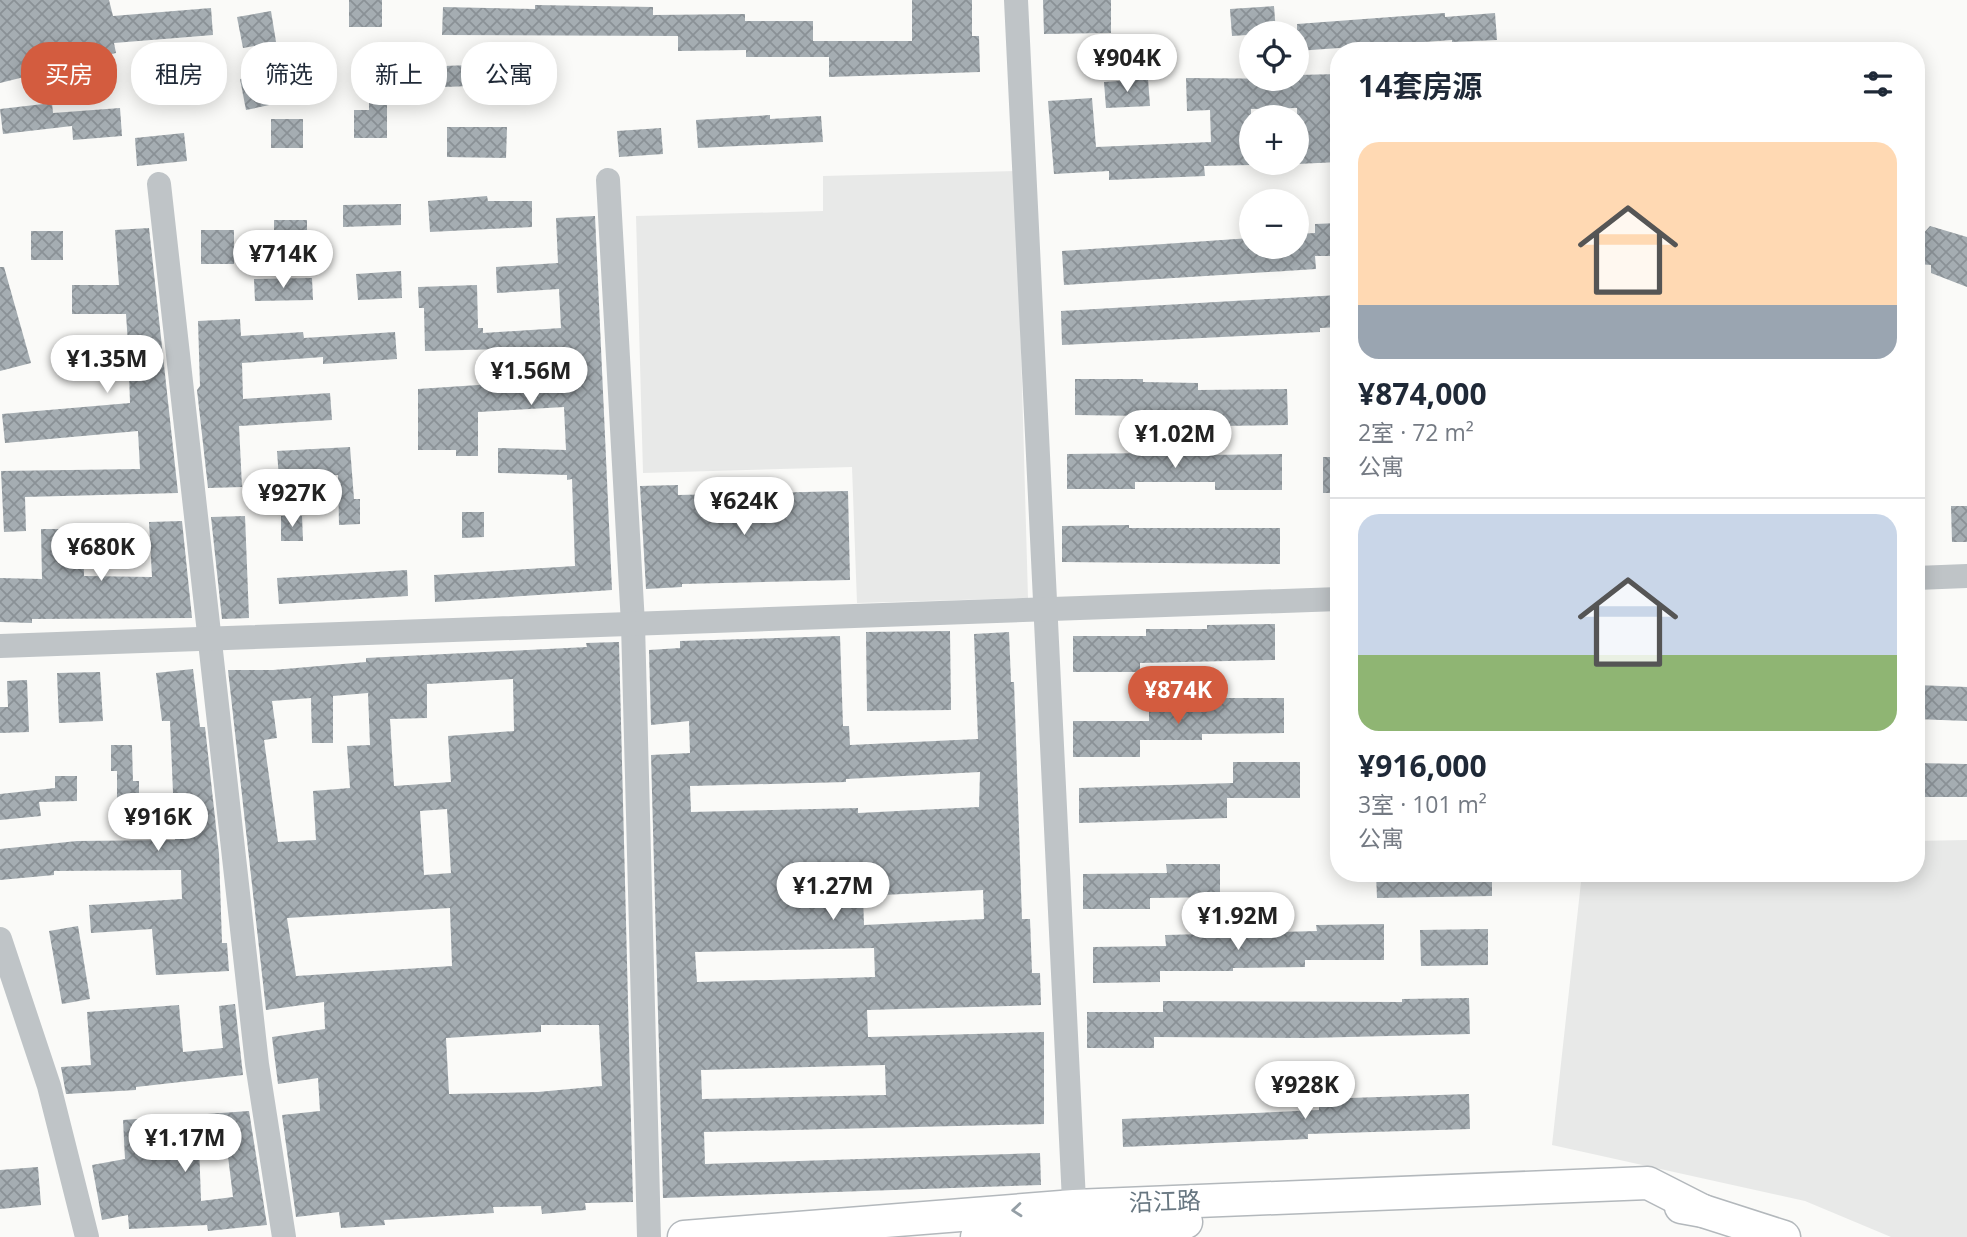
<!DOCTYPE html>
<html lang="zh">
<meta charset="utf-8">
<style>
body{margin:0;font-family:"Open Sans","Noto Sans SC",sans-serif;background:#f6f6f7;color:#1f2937;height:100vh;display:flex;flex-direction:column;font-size:26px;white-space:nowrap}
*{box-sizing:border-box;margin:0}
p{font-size:23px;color:#747a83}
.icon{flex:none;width:38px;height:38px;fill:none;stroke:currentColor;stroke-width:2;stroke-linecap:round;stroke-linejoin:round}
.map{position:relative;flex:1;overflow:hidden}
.panel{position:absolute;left:1330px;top:42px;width:595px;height:840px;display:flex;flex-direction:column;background:#fff;border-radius:28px;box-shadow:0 4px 18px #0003}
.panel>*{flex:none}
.banner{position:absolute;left:21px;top:42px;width:665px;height:63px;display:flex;gap:14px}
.buttons{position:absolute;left:1239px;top:21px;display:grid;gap:14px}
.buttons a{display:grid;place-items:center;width:70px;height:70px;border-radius:50%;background:#fff;box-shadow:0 4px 18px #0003;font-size:35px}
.price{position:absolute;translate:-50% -60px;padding:0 16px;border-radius:24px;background:#fff;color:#222;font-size:23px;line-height:46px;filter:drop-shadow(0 2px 4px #0008)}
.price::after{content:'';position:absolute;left:50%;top:42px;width:21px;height:16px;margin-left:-10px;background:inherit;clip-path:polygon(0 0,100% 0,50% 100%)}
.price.selected{background:#d35c3f;color:#fff}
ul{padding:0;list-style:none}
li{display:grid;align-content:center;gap:14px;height:371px;padding:0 28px}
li+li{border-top:2px solid #e0e1e3}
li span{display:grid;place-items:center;height:217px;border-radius:21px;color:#555}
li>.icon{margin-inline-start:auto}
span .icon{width:126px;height:126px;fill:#fffc;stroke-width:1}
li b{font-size:30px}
h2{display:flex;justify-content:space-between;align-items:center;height:84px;padding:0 28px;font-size:30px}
.chip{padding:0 24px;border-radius:28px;background:#fff;box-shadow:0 4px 18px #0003;font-size:24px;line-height:63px}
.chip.selected{background:#d35c3f;color:#fff}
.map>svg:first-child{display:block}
.built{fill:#e8e9e8}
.building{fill:url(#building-cross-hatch);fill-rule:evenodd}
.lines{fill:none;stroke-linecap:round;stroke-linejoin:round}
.major-casing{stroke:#b3b8bc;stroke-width:35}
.minor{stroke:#bfc4c7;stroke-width:24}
.major{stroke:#fff;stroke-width:32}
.oneway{stroke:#959fa6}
.labels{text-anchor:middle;stroke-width:7;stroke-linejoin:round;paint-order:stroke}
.street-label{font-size:24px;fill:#677680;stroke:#fff}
</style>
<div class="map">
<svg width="1967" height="1237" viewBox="0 0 1967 1237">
<defs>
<pattern id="building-cross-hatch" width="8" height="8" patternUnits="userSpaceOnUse" patternTransform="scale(1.75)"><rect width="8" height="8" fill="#a5adb2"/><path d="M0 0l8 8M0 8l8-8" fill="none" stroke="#8a9196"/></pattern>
</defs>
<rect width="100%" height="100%" fill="#fafaf8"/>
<g class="built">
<path d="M1016,171l12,427 -171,5 -5,-136 -209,6 -7,-257 187,-5v-35z"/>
<path d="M1967,840v397h-76l-86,-36 -253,-56 30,-272h334v-32z"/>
</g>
<g class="building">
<path d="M0,0h109l4,16 98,-8 2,27 -99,8 2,10 -60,13v3l-56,14z"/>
<rect x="349" y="0" width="33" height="27"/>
<path d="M912,0h60v36h7l1,36 -151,5v-20h-83v-7l-68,1v-15l-236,-1 1,-28 92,2v-4l118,2v8l92,-1v7h68v20h99z"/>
<path d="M1043,0h68v33l-67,1z"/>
<path d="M1274,6l2,27 -44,3 -2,-27z"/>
<path d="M271,11l5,31 -33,6 -6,-31z"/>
<path d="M1445,13v4l50,-4 2,27 -45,2v-2l-155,11v-27z"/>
<path d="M369,58h32v29h-14v51h-33v-28h15z"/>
<path d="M501,64v21l-58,2v-21z"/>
<path d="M273,73l6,30 -33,7 -6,-31z"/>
<path d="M1339,74v88l-42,2v-56l-46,1v56l-47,1 1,10 -96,4v-9l-55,3 -6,-73 44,-3 4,49 115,-5 -1,-32 -23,1 -1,-33 111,1v-4z"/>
<path d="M1148,79l2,27 -44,2 -2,-26z"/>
<path d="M52,103l1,10 67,-5 2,28 -49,4 -1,-14 -69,8 -3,-25z"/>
<path d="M770,115v4l51,-3 2,26 -125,6 -2,-28z"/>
<rect x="271" y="119" width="32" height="29"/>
<path d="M447,127h60l-1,31 -59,-1z"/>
<path d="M661,128l2,26 -44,3 -2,-26z"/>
<path d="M184,133l3,28 -50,5 -2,-28z"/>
<path d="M487,196l1,5h44v26l-102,5 -2,-31z"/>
<path d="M401,204v21l-58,2v-22z"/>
<path d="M595,216l17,374 -177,12 -1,-27 141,-9 -3,-87 -5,1v-5l-69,-2v-25l68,2 -2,-43 -86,5v44h-22v-6h-38v-61l90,-6 -3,-34 -80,2 -1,-43h-5l-1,-21 59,-2 1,43h5v5l78,-5 -2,-39 -62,4 -1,-26 62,-4 -2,-45z"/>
<rect x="274" y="220" width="33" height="29"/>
<path d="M1339,223v33h-24l1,13 -252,16 -2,-34 189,-13v9h46v-13l18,-1v-9z"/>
<path d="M1930,226l37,11v50l-36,-14v-8l-14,-1 -1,-29 5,1z"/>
<path d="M149,228l29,265 -153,4 1,34 -22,1 -3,-61 139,-2 -2,-38 -133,12 -3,-29 128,-11 -1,-30h-56v-29h55l-2,-30h-54v-29h47l-4,-55z"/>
<rect x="201" y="230" width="33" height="34"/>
<rect x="31" y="231" width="32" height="29"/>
<path d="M0,267h4l27,96 -31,8z"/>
<path d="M401,271l1,27 -44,2 -2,-26z"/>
<path d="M312,278l1,22 -58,1 -1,-22z"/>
<path d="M1339,295v32l-19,1v4l-258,13 -1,-34z"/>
<path d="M240,319l1,17 62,-4 1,6 91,-6 2,27 -74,5v-7l-81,6 1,36 87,-6 2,27 -93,6 3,61 -34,1 -11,-98 3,-4 -2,-65z"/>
<path d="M1075,379h68v3l55,1v7l89,-1 1,36 -68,1v-9l-145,-2z"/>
<path d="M350,447l4,52h6v25l-21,1 -1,-50 -59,4 -2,-28z"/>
<path d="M1158,448h44v7l80,-1v36h-67v-8h-80v7h-68v-35l91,-1z"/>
<rect x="1323" y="457" width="16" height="36"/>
<path d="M678,485v10l170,-4 2,89 -168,4v3l-36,2 -6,-103z"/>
<path d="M1951,506h16v36h-15z"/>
<path d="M462,512h22v25l-22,1z"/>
<path d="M245,516l4,102 -27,1 -11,-102z"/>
<path d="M281,516h21l1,25h-22z"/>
<path d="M182,521l10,97 -160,1v4l-32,-1v-44l42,1 -1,-50h42l1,47 68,1 -3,-55z"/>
<path d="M1129,525v3h151v36l-218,-2v-36z"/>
<path d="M407,570l1,26 -129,8 -2,-26z"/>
<path d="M1275,624v36l-135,3v9h-67v-36h73v-7h61v-4z"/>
<path d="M950,631l1,79 -84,1 -1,-79z"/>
<path d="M1009,632l2,50h3l8,237h8l2,54h8l1,32 -174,5 1,27 176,-5v92l-340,8 1,32 335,-11 1,32 -378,13 -12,-443 39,-2 -1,-32 -38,4 -2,-75 31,-2v-7l160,-5 3,90h6l1,19 128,-6 -4,-105zM980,772l-1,35 -121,6v-5l-167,4 -1,-26 156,-4v-3zM983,890l1,29 -120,6 -1,-29zM874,948l1,29 -178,5 -2,-30zM885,1065l1,30 -184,4 -1,-29z"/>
<path d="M619,642l14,560 -48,1 1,7 -44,4 -1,-8 -48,1 1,6 -110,7 1,5 -44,3 -2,-16 -43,5 -14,-102 38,-4 -2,-33 -40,6 -6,-47 53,-8 -1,-27 -58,8 -38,-340h45l93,-8v-4l221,-11 -1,-4zM513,679l1,52 -66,5 3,46 -57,4 -4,-67 37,-1v-34zM368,693l2,52 -23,1 3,42 -37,3 3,49 -38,2 -14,-102 13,-2 -5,-37 39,-3 1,45h21v-47zM447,809l4,64 -27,2 -4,-64zM450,908l2,58 -156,10 -9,-58zM541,1025h58l3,61 -64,6 -89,2 -3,-56 95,-6z"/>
<path d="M193,669l7,58h5l14,127 3,89h5l2,28 -73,4 -4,-46 -61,4 -2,-28 93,-6 -1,-29 -127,1v4l-54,5v-31l77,-8 98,-1 -5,-119h-8l-6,-48z"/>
<path d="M100,672l3,49 -44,2 -2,-50z"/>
<path d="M27,680l2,52 -29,1v-26h8l-1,-26z"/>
<path d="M1916,685l51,2v34l-51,-2z"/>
<path d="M1216,698h68v35l-82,1v6h-62v17h-67v-36h76v-14h67z"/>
<path d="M111,745h21l1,36h6v25h-22v-35h-6z"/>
<path d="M1233,762h67v36h-73v20l-148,5v-35l154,-5z"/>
<path d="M1916,763l51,1v33h-51z"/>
<path d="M55,776h22v25l-38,1 2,14 -41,4v-26l55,-6z"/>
<path d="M1166,864h54v33l-70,1v11h-67v-35l84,-1z"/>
<path d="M1376,873h116v23l-115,2z"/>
<path d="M1384,924v36h-79v7l-72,1v3h-73v11l-67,1v-36l73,-1 -1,-11 152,-4 -1,-6z"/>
<path d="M78,926l12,73 -28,5 -13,-73z"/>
<path d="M1488,929v36l-67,1 -1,-36z"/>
<path d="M1469,998l1,36 -162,4 -154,-1v11h-67v-36h76v-11l239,1v-3z"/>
<path d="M235,1004l8,71 -107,12v3l-70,4 -5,-27 30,-2 -4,-53 92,-7 4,47 40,-4 -4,-42z"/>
<path d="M1469,1094l1,35 -162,5v5l-185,8 -1,-28 197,-9v-11z"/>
<path d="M249,1111l18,114 -59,6 -1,-6 -78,4 -1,-14 -26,5 -10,-55 33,-6 -2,-39zM226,1140l7,57 -32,4 -2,-57z"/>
<path d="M38,1167l3,38 -41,4v-39z"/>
</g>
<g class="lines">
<g class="major-casing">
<g id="major">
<path d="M1681,1207l22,4 81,26"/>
<path d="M684,1237l390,-31 574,-23 55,28"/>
<path d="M977,1237l209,-15"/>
</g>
</g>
<g class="minor">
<path d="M1016,0l59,1222"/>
<path d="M608,180l25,444 16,613"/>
<path d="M159,184l98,880 27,173"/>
<path d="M1916,578l51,-2"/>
<path d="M0,646l1339,-47"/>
<path d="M0,939l49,147 38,151"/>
</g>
<use href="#major" class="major"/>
</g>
<defs><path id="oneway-chevron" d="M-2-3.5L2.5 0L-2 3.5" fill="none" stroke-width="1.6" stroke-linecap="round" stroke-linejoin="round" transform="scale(1.75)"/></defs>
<use class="oneway" href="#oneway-chevron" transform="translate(1017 1210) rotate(175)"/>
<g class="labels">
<g class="street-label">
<text transform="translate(1165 1202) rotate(-2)" y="8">沿江路</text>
</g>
</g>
</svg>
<div class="buttons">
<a><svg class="icon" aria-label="locate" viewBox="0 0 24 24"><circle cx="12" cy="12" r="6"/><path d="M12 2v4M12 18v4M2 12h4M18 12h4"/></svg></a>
<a>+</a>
<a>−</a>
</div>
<b class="price" style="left:1127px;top:94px">¥904K</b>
<b class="price" style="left:283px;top:290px">¥714K</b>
<b class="price" style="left:107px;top:395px">¥1.35M</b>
<b class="price" style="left:531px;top:407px">¥1.56M</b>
<b class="price" style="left:1175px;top:470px">¥1.02M</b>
<b class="price" style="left:292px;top:529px">¥927K</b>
<b class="price" style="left:744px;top:537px">¥624K</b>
<b class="price" style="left:101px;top:583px">¥680K</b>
<b class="price selected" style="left:1178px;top:726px">¥874K</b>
<b class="price" style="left:158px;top:853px">¥916K</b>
<b class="price" style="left:833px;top:922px">¥1.27M</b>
<b class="price" style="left:1238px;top:952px">¥1.92M</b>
<b class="price" style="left:1305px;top:1121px">¥928K</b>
<b class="price" style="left:185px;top:1174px">¥1.17M</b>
<div class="banner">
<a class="chip selected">买房</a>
<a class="chip">租房</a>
<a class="chip">筛选</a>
<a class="chip">新上</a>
<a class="chip">公寓</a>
</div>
<section class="panel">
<h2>14套房源<svg class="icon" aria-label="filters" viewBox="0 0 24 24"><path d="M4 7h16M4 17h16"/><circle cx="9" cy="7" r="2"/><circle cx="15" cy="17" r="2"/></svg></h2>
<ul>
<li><span style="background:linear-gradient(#ffd9b3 75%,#9aa5b1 0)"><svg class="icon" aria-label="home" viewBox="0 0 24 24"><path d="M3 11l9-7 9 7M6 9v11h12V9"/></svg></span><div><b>¥874,000</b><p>2室 · 72 m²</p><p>公寓</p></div></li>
<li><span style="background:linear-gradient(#c9d6e8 65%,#8fb573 0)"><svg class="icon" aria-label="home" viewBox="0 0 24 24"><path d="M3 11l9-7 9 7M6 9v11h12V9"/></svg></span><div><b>¥916,000</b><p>3室 · 101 m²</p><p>公寓</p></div></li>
</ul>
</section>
</div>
